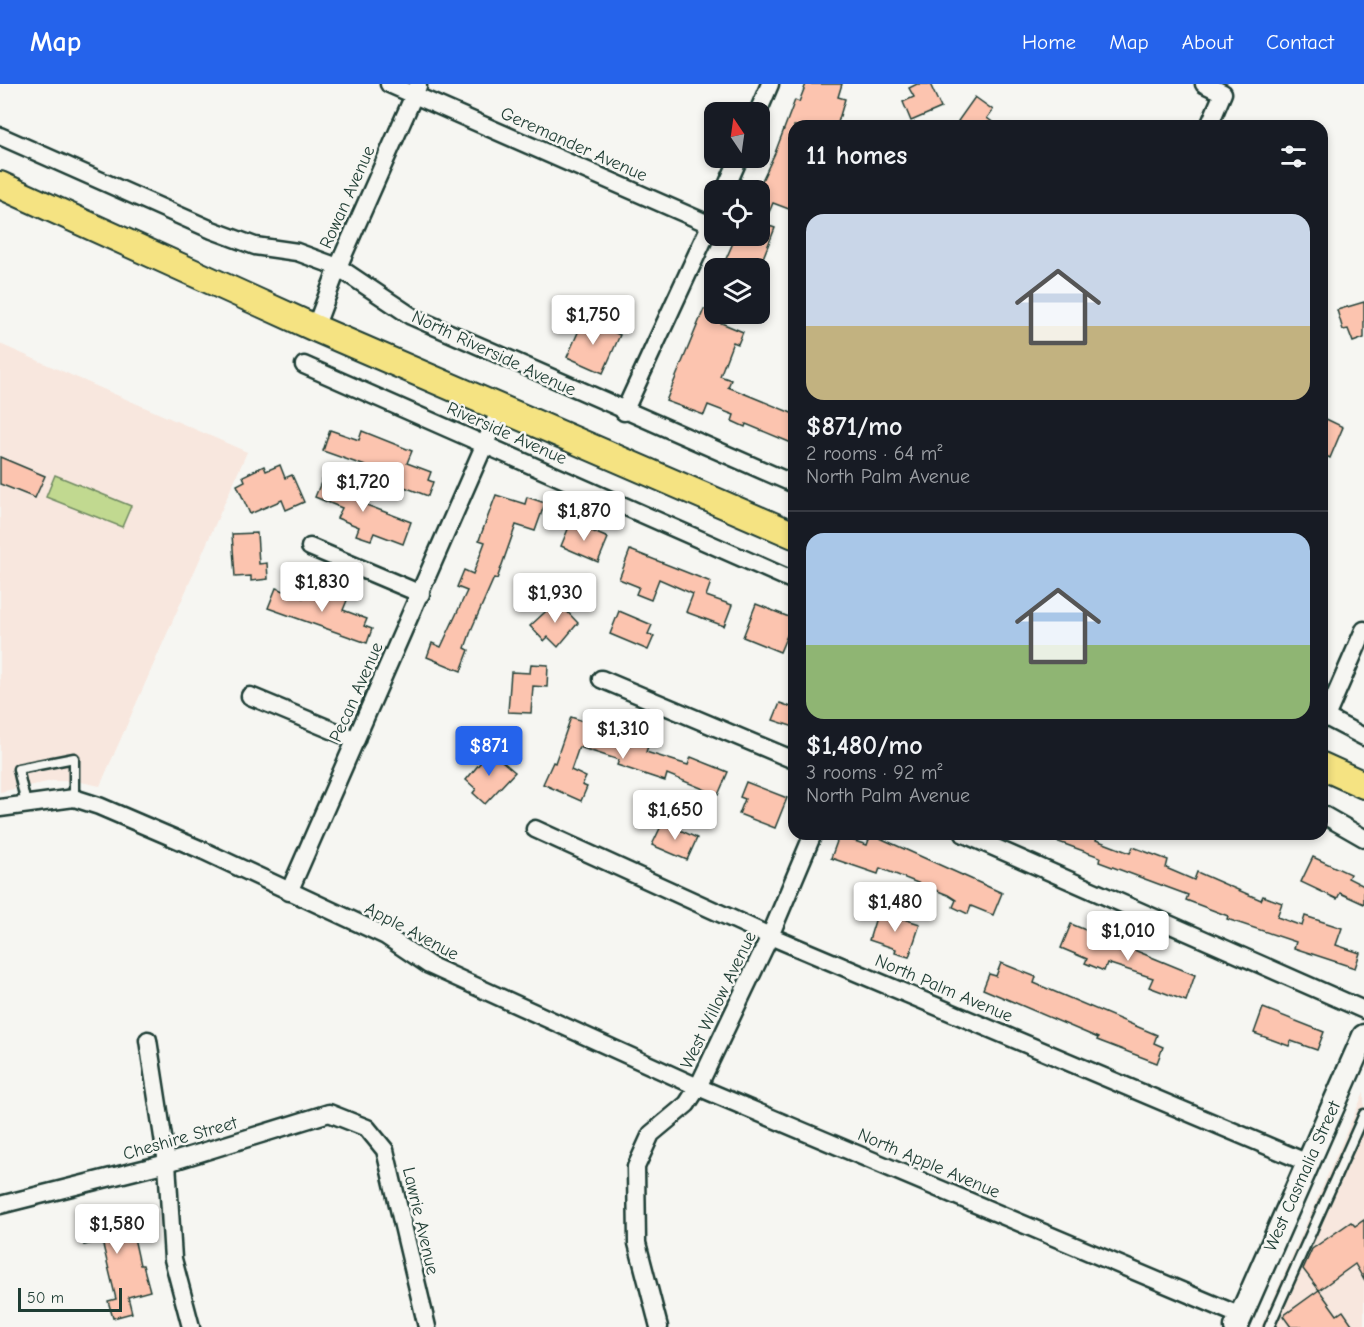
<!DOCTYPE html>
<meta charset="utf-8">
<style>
body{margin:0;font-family:"Comic Neue",sans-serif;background:#242831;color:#f1f3f6;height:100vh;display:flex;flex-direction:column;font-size:22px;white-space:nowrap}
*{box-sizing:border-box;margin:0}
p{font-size:20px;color:#9ea1a6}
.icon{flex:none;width:33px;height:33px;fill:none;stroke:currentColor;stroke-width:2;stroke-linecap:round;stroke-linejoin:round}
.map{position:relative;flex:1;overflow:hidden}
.drawer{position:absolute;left:788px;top:36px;width:540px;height:720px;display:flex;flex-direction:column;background:#171b24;border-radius:18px;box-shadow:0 3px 9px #0003}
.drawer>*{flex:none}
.needle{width:39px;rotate:347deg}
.controls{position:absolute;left:704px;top:18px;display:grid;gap:12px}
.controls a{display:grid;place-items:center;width:66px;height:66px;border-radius:12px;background:#171b24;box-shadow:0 3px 9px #0003;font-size:30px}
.scale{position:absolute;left:18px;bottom:15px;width:104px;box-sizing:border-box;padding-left:6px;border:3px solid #1f3d34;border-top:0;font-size:16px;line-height:21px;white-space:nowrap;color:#1f3d34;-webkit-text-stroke:4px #f6f6f2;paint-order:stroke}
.price{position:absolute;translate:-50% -51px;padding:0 14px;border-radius:6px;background:#fff;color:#222;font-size:20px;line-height:39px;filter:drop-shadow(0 2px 3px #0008)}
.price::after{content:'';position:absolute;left:50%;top:36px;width:18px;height:14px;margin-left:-9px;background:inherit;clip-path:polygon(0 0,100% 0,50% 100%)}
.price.on{background:#2563eb;color:#fff}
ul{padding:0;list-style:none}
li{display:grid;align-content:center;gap:12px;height:318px;padding:0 18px}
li+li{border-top:2px solid #363941}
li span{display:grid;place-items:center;height:186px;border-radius:18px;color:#555}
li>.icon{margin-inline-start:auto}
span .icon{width:108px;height:108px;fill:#fffc;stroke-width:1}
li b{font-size:26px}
h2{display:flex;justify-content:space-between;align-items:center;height:72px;padding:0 18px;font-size:26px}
header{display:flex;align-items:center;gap:36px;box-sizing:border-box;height:84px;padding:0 30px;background:#2563eb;color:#fff}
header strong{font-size:28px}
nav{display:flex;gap:33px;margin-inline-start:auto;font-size:21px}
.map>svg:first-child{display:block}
.built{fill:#f8e7de}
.green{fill:#c1d990;stroke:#708b62;stroke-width:1.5}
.building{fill:#fcc4af;stroke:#1f3d34;stroke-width:1.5}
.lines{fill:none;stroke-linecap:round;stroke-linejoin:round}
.lane-casing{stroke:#1f3d34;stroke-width:13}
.street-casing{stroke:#1f3d34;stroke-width:21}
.secondary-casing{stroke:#1f3d34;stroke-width:27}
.primary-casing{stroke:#1f3d34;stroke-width:30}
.lane{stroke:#f6f6f2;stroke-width:8}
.street{stroke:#f6f6f2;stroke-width:16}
.secondary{stroke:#f6f6f2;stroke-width:22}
.primary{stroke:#f5e382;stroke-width:26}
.labels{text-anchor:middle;stroke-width:5;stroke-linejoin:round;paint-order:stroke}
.street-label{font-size:18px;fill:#1f3d34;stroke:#f6f6f2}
</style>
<header>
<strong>Map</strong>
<nav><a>Home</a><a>Map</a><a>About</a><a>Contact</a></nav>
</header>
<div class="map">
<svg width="1364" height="1243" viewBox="0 0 1364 1243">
<rect width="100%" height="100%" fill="#f6f6f2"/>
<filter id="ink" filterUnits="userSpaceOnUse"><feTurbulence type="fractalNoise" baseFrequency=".0167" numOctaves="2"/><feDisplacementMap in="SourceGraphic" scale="12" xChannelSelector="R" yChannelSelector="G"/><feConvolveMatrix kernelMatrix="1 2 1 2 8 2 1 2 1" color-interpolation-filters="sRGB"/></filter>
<g filter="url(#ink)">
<g class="built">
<path d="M0,260l247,108 -147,334 -24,-5h-24l-52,11z"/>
<path d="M1364,1008v235h-103z"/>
</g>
<path class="green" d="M55,391l76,31 -9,21 -76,-30z"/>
<g class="building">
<path d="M806,0h36l-4,13 7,2 -8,27h-43v85l-21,-8 -9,21 11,4 -16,40h-37l14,-32h23v-49l16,-34 20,-53 4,2z"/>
<path d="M917,0h13l11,24 -30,13 -8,-19 11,-5 -5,-9z"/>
<path d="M975,13l18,13 -6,8 11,8h-33l-7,-5z"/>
<path d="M1364,218v36l-11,4 -5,-13 -5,1 -6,-20z"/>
<path d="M704,225l17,7 -2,6 24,10 -5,12 -5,-2 -13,34 11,4 -3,7 66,27v30l-48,-20 -1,3 -13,-6 2,-6 -26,-10 -4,10 -38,-14z"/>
<path d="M584,235l36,16 -17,38 -36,-16z"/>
<path d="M1322,333l21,10 -13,31 -8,-4z"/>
<path d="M330,346l29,10 3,-9 50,20 -5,12 24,9 -3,8 5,2 -5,14 -42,-16 2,-6 -65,-23z"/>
<path d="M0,373l45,19 -10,22 -35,-14z"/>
<path d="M280,381l5,13 7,-3 12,27 -18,8 -4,-10 -32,14 -13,-29 8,-4 -2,-5 21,-10 2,5z"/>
<path d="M322,396l13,5 1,-3 32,13 -4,9 47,18 -8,22 -29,-11 -3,7 -15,-5 3,-8 -22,-9 5,-10 -27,-11z"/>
<path d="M496,411l29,9 2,-7 18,6 -10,28 -19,-6 -19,54 -3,-1 -22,50 -7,20 4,2 -8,21 -34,-14 5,-14 9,4 26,-56 -10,-4 7,-17 9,4 12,-32 -6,-2z"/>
<path d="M571,438l37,16 -10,24 -37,-16z"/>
<path d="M257,449l2,31 8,-1 1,16 -17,2v-5l-16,1 -3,-43z"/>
<path d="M630,466l81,32 -5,14 26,9 -8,21 -38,-14 7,-18 -34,-15 -8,21 -15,-6 3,-7 -20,-8z"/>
<path d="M276,504l27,10 3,-8 22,9 2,-7 18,6 -5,12 24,9 -3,7 8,3 -5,14 -99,-35z"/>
<path d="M557,517l21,22 -20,24 -10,-10 -4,4 -14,-15z"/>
<path d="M756,520l38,15 -14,33 -37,-15z"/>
<path d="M619,527l33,14 -4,9 6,2 -6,14 -38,-16z"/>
<path d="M531,580l17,1 -1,22 -14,-1 -2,27 -23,-1 3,-40 19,1z"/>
<path d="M780,619l14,5v19l-21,-7z"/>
<path d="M571,633l56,19 2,-6 22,8 -5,14 42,13 3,-8 37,15 -10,23 -51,-21 -2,7 -48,-16 2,-5 -40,-13 -8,23 15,7 -4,8 5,2 -6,14 -38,-17 10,-22 2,1z"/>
<path d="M490,667l25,21 -30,32 -12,-11 3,-4 -10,-9z"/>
<path d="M746,698l41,16 -12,30 -36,-14 6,-15 -5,-2z"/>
<path d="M663,738l34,16 -10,22 -35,-15z"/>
<path d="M871,750l131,59 -9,22 -22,-9 -3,8 -15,-7 3,-7 -8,-5 -68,-27 -2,6 -47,-16 8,-22 28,9z"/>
<path d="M1037,750h61l-2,6 34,13 3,-6 35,13 -2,8 28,12 3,-8 64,28 2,-4 19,7 -5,14 25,9 3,-10 37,12 -6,17 24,8 -5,15 -61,-20 2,-6 -69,-23 1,-3 -42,-16 2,-5 -89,-33 1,-5z"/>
<path d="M1313,773l37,17 -2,4 16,8v18l-24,-11 -3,6 -36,-17z"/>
<path d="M878,827l42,13 -11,33 -14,-4 1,-4 -27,-9z"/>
<path d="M1071,840l124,51 -9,26 -37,-14 4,-9 -46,-15 -3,8 -19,-8 2,-4 -26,-11z"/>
<path d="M1001,879l35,14 -2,6 123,52 -3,8 9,4 -6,16 -60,-23 1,-2 -115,-49 6,-15 7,2z"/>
<path d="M1263,924l61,24 -7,18 -26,-9 -2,5 -35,-13z"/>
<path d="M127,1122l13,59h3l7,26 -22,6 4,16 -19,5 -5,-17 8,-2 -14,-58 -18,4 -7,-27z"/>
<path d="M1364,1136v60l-9,-16 -36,26 -16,-21 9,-20 39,-27 4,4z"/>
<path d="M1319,1206l18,25 6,-4 11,16h-63l-8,-11z"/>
</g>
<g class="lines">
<g class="lane-casing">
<g id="lane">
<path d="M26,720l-8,-35 56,-11v40"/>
<path d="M1269,1243l95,-213"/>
</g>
</g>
<g class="street-casing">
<g id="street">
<path d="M389,0l322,141"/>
<path d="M1204,0l19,9 -14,33"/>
<path d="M758,28l12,-28"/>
<path d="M0,52l212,94 43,16 42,6 41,15 73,49 383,168"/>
<path d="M725,106l14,-32"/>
<path d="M315,244l23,-61 80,-181"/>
<path d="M304,281l490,216"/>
<path d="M624,328l90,-195"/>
<path d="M310,463l111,47"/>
<path d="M601,595l193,81"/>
<path d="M250,612l106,44"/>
<path d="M1322,631l42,22"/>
<path d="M1326,633l38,-87"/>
<path d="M0,724l74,-10 25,8 105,45 182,85 43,29 269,122 543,229"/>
<path d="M1322,730l42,24"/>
<path d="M535,745l235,107 538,227"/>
<path d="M964,750l400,176"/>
<path d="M289,808l212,-485"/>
<path d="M148,956l19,123 6,96 18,68"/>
<path d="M0,1121l167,-42 162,-50 38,15 18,22 42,177"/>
<path d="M659,1243l-22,-84 -1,-76 15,-33 36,-30 11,-17 72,-151 43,-102"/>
</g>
</g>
<g class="secondary-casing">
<path id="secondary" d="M1236,1243l128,-291"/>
</g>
<g class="primary-casing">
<g id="primary">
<path d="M0,101l315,143 479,207"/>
<path d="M1322,682l42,19"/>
</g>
</g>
<use href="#lane" class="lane"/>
<use href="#street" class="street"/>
<use href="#secondary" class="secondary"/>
<use href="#primary" class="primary"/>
</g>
</g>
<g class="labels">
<g class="street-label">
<text transform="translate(574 60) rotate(24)" y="6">Geremander Avenue</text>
<text transform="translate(347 113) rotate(-66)" y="6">Rowan Avenue</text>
<text transform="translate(494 269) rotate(25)" y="6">North Riverside Avenue</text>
<text transform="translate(507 349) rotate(24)" y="6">Riverside Avenue</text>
<text transform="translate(356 608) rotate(-66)" y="6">Pecan Avenue</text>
<text transform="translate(412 847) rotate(28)" y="6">Apple Avenue</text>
<text transform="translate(944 904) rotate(23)" y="6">North Palm Avenue</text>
<text transform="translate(718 916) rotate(-64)" y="6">West Willow Avenue</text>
<text transform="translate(180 1054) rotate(-16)" y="6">Cheshire Street</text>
<text transform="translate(929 1079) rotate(23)" y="6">North Apple Avenue</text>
<text transform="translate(1302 1092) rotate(-66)" y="6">West Casmalia Street</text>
<text transform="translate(421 1137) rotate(77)" y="6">Lawrie Avenue</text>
</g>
</g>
</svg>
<div class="controls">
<a><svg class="needle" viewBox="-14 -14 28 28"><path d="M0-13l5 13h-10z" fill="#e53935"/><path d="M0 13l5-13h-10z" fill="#9ea1a6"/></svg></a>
<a><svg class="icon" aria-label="locate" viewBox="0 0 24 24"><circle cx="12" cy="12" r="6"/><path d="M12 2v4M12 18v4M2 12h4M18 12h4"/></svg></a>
<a><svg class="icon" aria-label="layers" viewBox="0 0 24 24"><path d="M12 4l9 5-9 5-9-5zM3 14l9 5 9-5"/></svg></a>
</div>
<div class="scale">50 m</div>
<b class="price" style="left:593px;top:262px">$1,750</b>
<b class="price" style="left:363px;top:429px">$1,720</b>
<b class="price" style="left:584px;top:458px">$1,870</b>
<b class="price" style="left:322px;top:529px">$1,830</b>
<b class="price" style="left:555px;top:540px">$1,930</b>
<b class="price" style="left:623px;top:676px">$1,310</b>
<b class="price on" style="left:489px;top:693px">$871</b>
<b class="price" style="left:675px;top:757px">$1,650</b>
<b class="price" style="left:895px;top:849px">$1,480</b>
<b class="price" style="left:1128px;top:878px">$1,010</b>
<b class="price" style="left:117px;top:1171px">$1,580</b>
<section class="drawer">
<h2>11 homes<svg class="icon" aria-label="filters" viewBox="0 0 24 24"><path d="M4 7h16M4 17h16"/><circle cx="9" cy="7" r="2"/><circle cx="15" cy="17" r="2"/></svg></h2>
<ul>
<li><span style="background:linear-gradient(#c9d6e8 60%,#c2b280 0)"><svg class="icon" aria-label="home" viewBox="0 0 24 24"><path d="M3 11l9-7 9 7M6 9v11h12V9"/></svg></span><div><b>$871/mo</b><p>2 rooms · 64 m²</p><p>North Palm Avenue</p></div></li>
<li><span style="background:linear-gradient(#a9c7e8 60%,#8fb573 0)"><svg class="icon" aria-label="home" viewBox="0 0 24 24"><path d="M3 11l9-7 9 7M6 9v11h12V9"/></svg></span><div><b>$1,480/mo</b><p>3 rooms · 92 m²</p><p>North Palm Avenue</p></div></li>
</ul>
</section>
</div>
